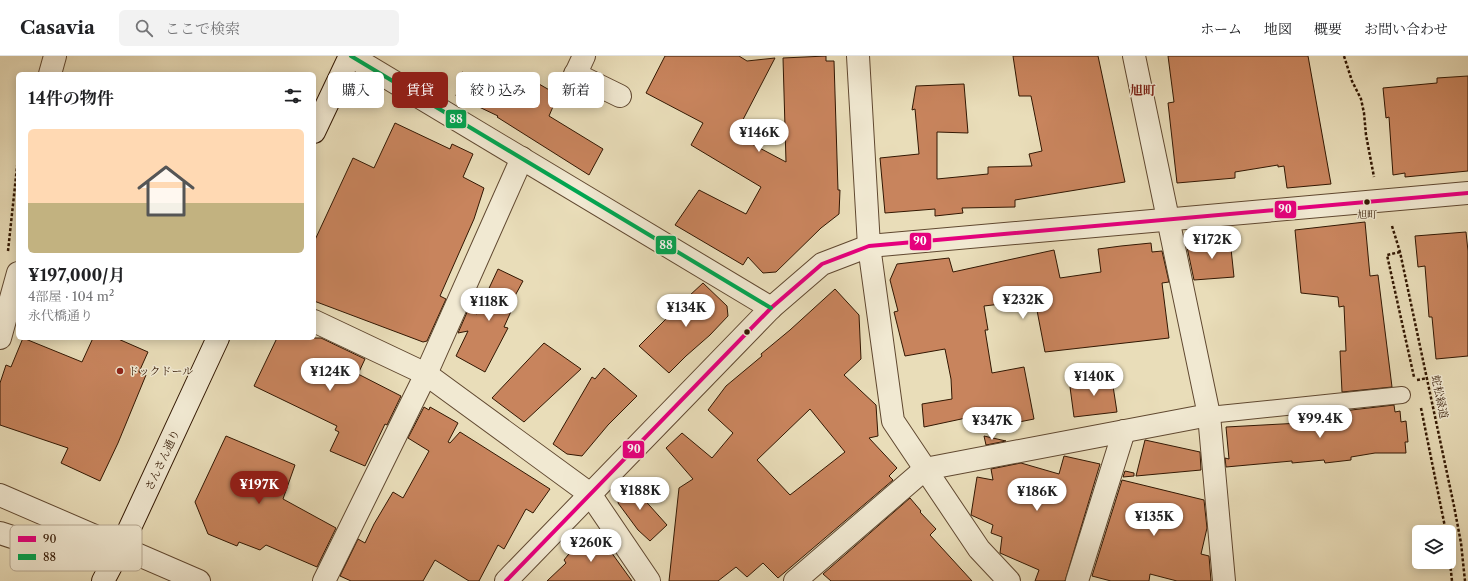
<!DOCTYPE html>
<html lang="ja">
<meta charset="utf-8">
<style>
body{margin:0;font-family:"Libre Caslon Text","Noto Serif JP",serif;background:#f2f2f2;color:#202124;height:100vh;display:flex;flex-direction:column;font-size:15px;white-space:nowrap}
*{box-sizing:border-box;margin:0}
p{font-size:13px;color:#757577}
.icon{flex:none;width:22px;height:22px;fill:none;stroke:currentColor;stroke-width:2;stroke-linecap:round;stroke-linejoin:round}
.map{position:relative;flex:1;overflow:hidden}
.sheet{position:absolute;left:16px;top:16px;width:300px;height:268px;display:flex;flex-direction:column;background:#fff;border-radius:6px;box-shadow:0 2px 10px #0003}
.sheet>*{flex:none}
.top-card{position:absolute;left:328px;top:16px;width:380px;height:36px;display:flex;gap:8px}
.tools{position:absolute;left:1412px;top:469px;display:grid;gap:8px}
.tools a{display:grid;place-items:center;width:44px;height:44px;border-radius:6px;background:#fff;box-shadow:0 2px 10px #0003;font-size:20px}
.price{position:absolute;translate:-50% -34px;padding:0 9px;border-radius:14px;background:#fff;color:#222;font-size:13px;line-height:26px;filter:drop-shadow(0 1px 2px #0008)}
.price::after{content:'';position:absolute;left:50%;top:24px;width:12px;height:9px;margin-left:-6px;background:inherit;clip-path:polygon(0 0,100% 0,50% 100%)}
.price.selected{background:#8f2418;color:#fff}
ul{padding:0;list-style:none}
li{display:grid;align-content:center;gap:8px;height:212px;padding:0 12px}
li span{display:grid;place-items:center;height:124px;border-radius:6px;color:#555}
li>.icon{margin-inline-start:auto}
span .icon{width:72px;height:72px;fill:#fffc;stroke-width:1}
li b{font-size:17px}
h2{display:flex;justify-content:space-between;align-items:center;height:48px;padding:0 12px;font-size:17px}
.pill{padding:0 14px;border-radius:6px;background:#fff;box-shadow:0 2px 10px #0003;font-size:14px;line-height:36px}
.pill.selected{background:#8f2418;color:#fff}
header{display:flex;align-items:center;gap:24px;box-sizing:border-box;height:56px;padding:0 20px;background:#fff;border-bottom:1px solid #e0e0e0}
header strong{font-size:19px}
nav{display:flex;gap:22px;margin-inline-start:auto;font-size:14px}
.search{width:280px;height:36px;background:#f2f2f2;display:flex;align-items:center;gap:10px;box-sizing:border-box;padding:0 14px;border-radius:6px;color:#757577;font-size:15px}
.map>svg:first-child{display:block}
.building{fill:#c8845d;stroke:#321702;fill-rule:evenodd}
.lines{fill:none;stroke-linecap:round;stroke-linejoin:round}
.service-casing{stroke:#604830;stroke-width:18}
.minor-casing{stroke:#604830;stroke-width:24}
.tertiary-casing{stroke:#604830;stroke-width:24}
.secondary-casing{stroke:#321702;stroke-width:24}
.path{stroke:#321702;stroke-width:2.5;stroke-dasharray:3 2;stroke-linecap:butt}
.service{stroke:#f1e9d2;stroke-width:16}
.minor{stroke:#f1e9d2;stroke-width:22}
.tertiary{stroke:#f1e9d2;stroke-width:22}
.secondary{stroke:#f1e9d2;stroke-width:22}
.bus-1-casing{stroke:#f1e9d2;stroke-width:7}
.bus-2-casing{stroke:#f1e9d2;stroke-width:7}
.bus-1{stroke:#e5007d;stroke-width:4}
.bus-2{stroke:#00a651;stroke-width:4}
.bus-dot{fill:#321702;stroke:#f1e9d2;stroke-width:1.5}
.poi-dot{fill:#8f2418;stroke:#f1e9d2;stroke-width:1.5}
.labels{text-anchor:middle;stroke-width:3;stroke-linejoin:round;paint-order:stroke}
.bus-label{font-size:10px;fill:#321702;stroke:#f1e9d2}
.poi-label{font-size:11px;fill:#321702;stroke:#f1e9d2;text-anchor:start}
.street-label{font-size:11px;fill:#321702;stroke:#f1e9d2}
.quarter-label{font-size:13px;font-weight:bold;fill:#7a1f14;stroke:#f1e9d2}
.key{fill:#f1e9d2;stroke:#b8aa94;stroke-width:1}
.key-label{font-size:11px;fill:#321702}
.line-badge{stroke:#f1e9d2;stroke-width:1.5}
.badge-label{font-size:11px;text-anchor:middle;font-weight:bold;fill:#fff}
</style>
<header>
<strong>Casavia</strong>
<div class="search"><svg class="icon" aria-label="search" viewBox="0 0 24 24"><circle cx="10" cy="10" r="6"/><path d="M15 15l6 6"/></svg>ここで検索</div>
<nav><a>ホーム</a><a>地図</a><a>概要</a><a>お問い合わせ</a></nav>
</header>
<div class="map">
<svg width="1468" height="525" viewBox="0 0 1468 525">
<rect width="100%" height="100%" fill="#e9ddb9"/>
<filter id="stains"><feTurbulence type="fractalNoise" baseFrequency=".005" numOctaves="4"/><feColorMatrix values="0 0 0 0 .2 0 0 0 0 .09 0 0 0 0 .02 0 0 0 .5 -.17"/></filter>
<radialGradient id="worn" r=".72"><stop offset=".6" stop-color="#630" stop-opacity="0"/><stop offset="1" stop-color="#630" stop-opacity=".3"/></radialGradient>
<g class="building">
<path d="M665,0h74l8,5 28,-3 -40,77 51,27 -3,-104 43,-2v5h8l4,129h2l-1,24 -18,14 -45,44 -13,1 -15,-16 -5,8 -68,-40 24,-35 47,24 15,-27 -70,-42 12,-22 -57,-30z"/>
<path d="M1013,0h85l27,126 -110,18v7l-53,1 1,5 -28,3v-7l-50,4 -5,-55 39,-4 -4,-45 -3,1 4,-24 48,-2 4,49 -31,-1v47l51,-5v-7l44,-1 -3,-12 13,-3 -11,-55h-12z"/>
<path d="M1168,0h140l23,128 -44,4 -3,-22 -6,1v-2l-43,7v6l-58,5 -9,-80 6,-1z"/>
<path d="M462,16l57,24 11,7 9,-19 19,11 -9,21 54,33 -14,26 -92,-58 1,-1 -42,-20z"/>
<path d="M1468,20v95l-63,6v-4l-12,2 -4,-58 -3,1 -3,-30 54,-5v-5z"/>
<path d="M395,67l55,26 2,-5 21,10 -10,23 21,11 -10,31 -34,77 6,3 -19,42 -4,1 -109,-41v-59l39,-84 21,10z"/>
<path d="M1365,166l5,54 8,-1 14,112 -50,5 -2,-41h6l-2,-45 -5,1 -1,-10 -37,-4 -6,-63z"/>
<path d="M1466,176l2,19v105l-32,3 -4,-42h-3l-4,-51 -7,1 -3,-31z"/>
<path d="M1230,183l4,38 -40,3 -7,-33 19,-2 -1,-4z"/>
<path d="M1151,187l1,9 10,-1 7,31 -7,1 7,55 -124,14 -10,-52 -51,6 4,24h-3l7,43 32,-6 10,52 -30,6v2l-21,2 -3,-14 -56,12 -2,-23 30,-5 -1,-20 -6,-30 -40,7 -11,-44 4,-1 -8,-31 7,-16 52,-6 4,14 101,-22 6,28 41,-6 -3,-23 23,-3z"/>
<path d="M498,213l25,12 -13,24 3,2 -9,20 4,1 -23,44 -29,-16 12,-25 -10,2 10,-23 9,4z"/>
<path d="M703,227l24,23 1,10 -18,19 -24,21 -17,17 -30,-27 50,-50z"/>
<path d="M835,233l24,26 2,44 -17,16 32,30 2,31 -9,2 28,30 -8,8 4,4 -115,98 -15,-15 -16,14 -11,-10 -18,14h-49l10,-93 14,-9 -27,-31 16,-15 30,25 21,-25 -25,-23 18,-24 36,-30 -1,-2 29,-24zM810,353l35,43 -55,43 -33,-35z"/>
<path d="M23,282l59,24 11,-24h23l32,14 -9,20 7,3 -28,68 -18,38 -39,-18 7,-15 -68,-23v-42l6,-18 5,2z"/>
<path d="M277,282h44l44,21 -7,15 43,22 -14,29 -2,-1 -20,42 -35,-15 9,-19 -4,-2 2,-4 -83,-40z"/>
<path d="M544,287l37,26 -57,53 -32,-24z"/>
<path d="M604,312l33,28 -29,29 -26,31 -15,-2 -14,-10 39,-67 3,2z"/>
<path d="M1111,317l6,39 -43,5 -4,-30z"/>
<path d="M1394,349l1,7 5,-1 1,11 5,-1 2,21h-3l1,11h-31l-24,4v3l-26,3 -1,-3 -32,3v-2l-66,6 -1,-9 4,1 -3,-32 93,-5v-5l24,-3v-3z"/>
<path d="M424,351l5,3 1,-3 28,16 -10,19 2,1 10,-11 90,57 -17,24 -7,-4 -22,40 -6,-4 -19,36h-10l-34,-21 -12,21h-72l-11,-5 18,-37 7,4 9,-19 19,-32 10,6 26,-47 -21,-13z"/>
<path d="M226,380l69,29 -12,34 53,29 -19,39 -51,-22 -6,5 -21,-8 -2,4 -29,-12 -13,-32z"/>
<path d="M984,380l22,5 -20,4z"/>
<path d="M1145,384l55,12 1,18 -65,6z"/>
<path d="M1064,400l36,8 -35,117h-30l4,-11 -39,-17 2,-16 -11,-4 2,-8 -22,-10 6,-38 16,3 -2,-11 30,-6 38,11z"/>
<path d="M1125,415l9,2v3l-11,1z"/>
<path d="M624,421l43,48 -17,16 -12,-11 -20,-27 4,-24z"/>
<path d="M1122,424l82,20 3,28 -6,26 8,2 2,25h-34l-27,-7 -1,7h-38l-19,-5z"/>
<path d="M910,442l11,13 -1,1 16,17 -6,6 42,46h-141l-8,-7z"/>
<path d="M585,478h13l34,47h-85l19,-18 -2,-3z"/>
</g>
<g class="lines">
<g class="service-casing">
<path id="service" d="M1209,359l193,-20"/>
</g>
<g class="minor-casing">
<g id="minor">
<path d="M351,0l420,252"/>
<path d="M858,0l11,190 24,175 86,128 30,32"/>
<path d="M1134,0l75,359 15,166"/>
<path d="M50,18l5,-18"/>
<path d="M575,18l45,22"/>
<path d="M570,30l14,-30"/>
<path d="M314,265l112,53 164,120 59,87"/>
<path d="M0,282l18,-65"/>
<path d="M0,477l61,20 60,-6"/>
<path d="M324,525l102,-207 96,-216"/>
<path d="M506,525l265,-273 51,-44 47,-18 599,-53"/>
<path d="M795,525l130,-112 284,-54"/>
<path d="M1077,525l47,-150"/>
</g>
</g>
<g class="tertiary-casing">
<path id="tertiary" d="M0,439l199,86"/>
</g>
<g class="secondary-casing">
<g id="secondary">
<path d="M314,76l36,-76"/>
<path d="M103,525l18,-34 97,-209"/>
</g>
</g>
<g class="path">
<path d="M1344,0l8,25 9,18 3,14 2,22 8,42"/>
<path d="M1392,170l8,26 54,254 7,37 4,38"/>
<path d="M8,195l10,-93"/>
<path d="M1400,196l-13,3 27,122"/>
<path d="M1417,324l11,-2"/>
<path d="M1421,352l25,124"/>
<path d="M1449,497l3,28"/>
</g>
<use href="#service" class="service"/>
<use href="#minor" class="minor"/>
<use href="#tertiary" class="tertiary"/>
<use href="#secondary" class="secondary"/>
<g class="bus-1-casing">
<path id="bus-1" d="M506,525l265,-273 51,-44 47,-18 599,-53"/>
</g>
<g class="bus-2-casing">
<path id="bus-2" d="M351,0l420,252"/>
</g>
<use href="#bus-1" class="bus-1"/>
<use href="#bus-2" class="bus-2"/>
</g>
<g class="bus-dot">
<circle cx="1367" cy="146" r="3.5"/>
<circle cx="747" cy="276" r="3.5"/>
</g>
<circle class="poi-dot" cx="120" cy="315" r="4"/>
<g class="labels">
<g class="bus-label">
<text x="1367" y="162">旭町</text>
</g>
<g class="poi-label">
<text x="128" y="319">ドックドール</text>
</g>
<g class="street-label">
<text transform="translate(1440 341) rotate(78)" y="4">蛇松緑道</text>
<text transform="translate(162 404) rotate(-65)" y="4">さんさん通り</text>
</g>
<g class="quarter-label">
<text x="1143" y="39">旭町</text>
</g>
</g>
<rect x="10" y="469" width="132" height="46" rx="6" class="key"/>
<rect x="18" y="480" width="18" height="6" fill="#e5007d"/>
<rect x="18" y="498" width="18" height="6" fill="#00a651"/>
<g class="key-label">
<text x="43" y="487">90</text>
<text x="43" y="505">88</text>
</g>
<g class="line-badge">
<rect x="445" y="53" width="22" height="20" rx="4" fill="#00a651"/>
<rect x="1274" y="144" width="23" height="19" rx="4" fill="#e5007d"/>
<rect x="909" y="176" width="23" height="19" rx="4" fill="#e5007d"/>
<rect x="655" y="179" width="22" height="20" rx="4" fill="#00a651"/>
<rect x="622" y="384" width="23" height="19" rx="4" fill="#e5007d"/>
</g>
<g class="badge-label">
<text x="456" y="67">88</text>
<text x="1285" y="157">90</text>
<text x="920" y="189">90</text>
<text x="666" y="193">88</text>
<text x="634" y="397">90</text>
</g>
<rect width="100%" height="100%" filter="url(#stains)"/>
<rect width="100%" height="100%" fill="url(#worn)"/>
</svg>
<div class="tools">
<a><svg class="icon" aria-label="layers" viewBox="0 0 24 24"><path d="M12 4l9 5-9 5-9-5zM3 14l9 5 9-5"/></svg></a>
</div>
<b class="price" style="left:759px;top:97px">¥146K</b>
<b class="price" style="left:1212px;top:204px">¥172K</b>
<b class="price" style="left:1023px;top:264px">¥232K</b>
<b class="price" style="left:489px;top:266px">¥118K</b>
<b class="price" style="left:686px;top:272px">¥134K</b>
<b class="price" style="left:330px;top:336px">¥124K</b>
<b class="price" style="left:1094px;top:341px">¥140K</b>
<b class="price" style="left:1320px;top:383px">¥99.4K</b>
<b class="price" style="left:992px;top:385px">¥347K</b>
<b class="price selected" style="left:259px;top:449px">¥197K</b>
<b class="price" style="left:640px;top:455px">¥188K</b>
<b class="price" style="left:1037px;top:456px">¥186K</b>
<b class="price" style="left:1154px;top:481px">¥135K</b>
<b class="price" style="left:591px;top:507px">¥260K</b>
<div class="top-card">
<a class="pill">購入</a>
<a class="pill selected">賃貸</a>
<a class="pill">絞り込み</a>
<a class="pill">新着</a>
</div>
<section class="sheet">
<h2>14件の物件<svg class="icon" aria-label="filters" viewBox="0 0 24 24"><path d="M4 7h16M4 17h16"/><circle cx="9" cy="7" r="2"/><circle cx="15" cy="17" r="2"/></svg></h2>
<ul>
<li><span style="background:linear-gradient(#ffd9b3 60%,#c2b280 0)"><svg class="icon" aria-label="home" viewBox="0 0 24 24"><path d="M3 11l9-7 9 7M6 9v11h12V9"/></svg></span><div><b>¥197,000/月</b><p>4部屋 · 104 m²</p><p>永代橋通り</p></div></li>
</ul>
</section>
</div>
